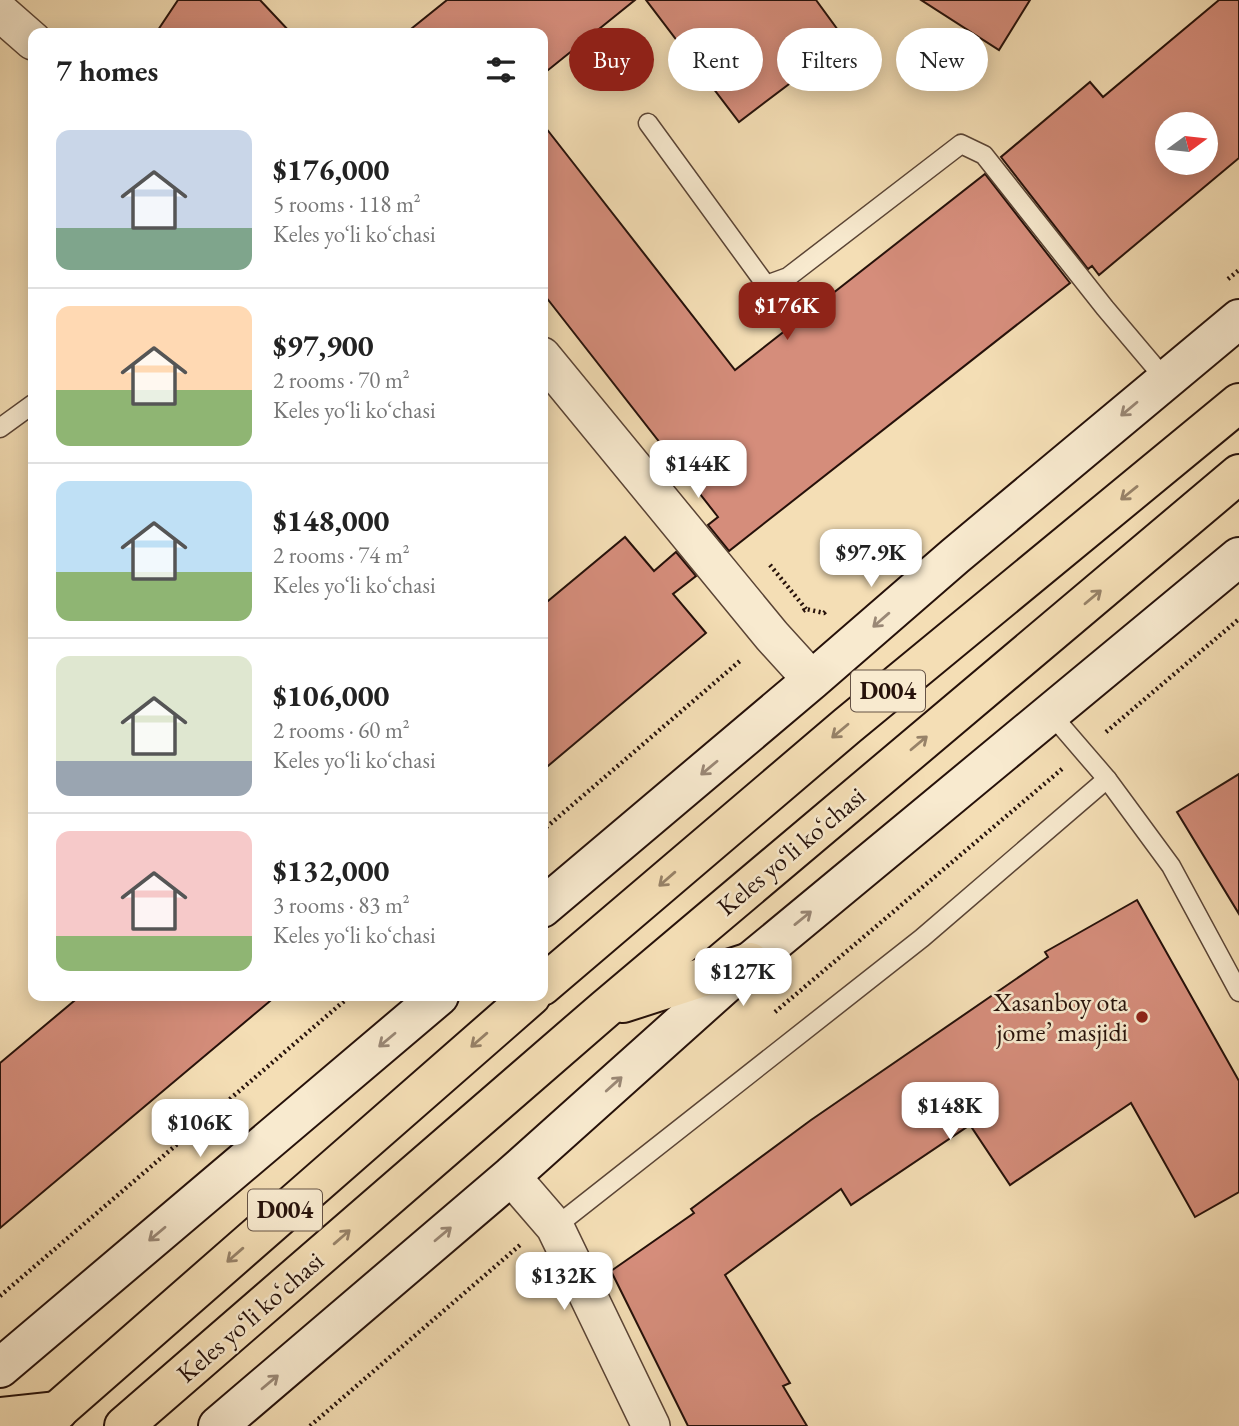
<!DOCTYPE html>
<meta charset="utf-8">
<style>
body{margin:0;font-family:"EB Garamond",serif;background:#f6f6f6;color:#222;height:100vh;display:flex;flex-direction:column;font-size:26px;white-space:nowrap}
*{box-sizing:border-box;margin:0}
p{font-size:23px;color:#767676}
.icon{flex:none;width:38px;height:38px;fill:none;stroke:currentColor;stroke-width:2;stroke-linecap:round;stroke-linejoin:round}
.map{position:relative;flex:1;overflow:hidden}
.drawer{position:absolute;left:28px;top:28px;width:520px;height:973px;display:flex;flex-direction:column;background:#fff;border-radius:14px;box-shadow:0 4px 18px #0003}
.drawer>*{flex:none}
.hud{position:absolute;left:569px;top:28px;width:565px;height:63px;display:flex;gap:14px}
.needle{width:46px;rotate:75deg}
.tools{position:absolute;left:1155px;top:112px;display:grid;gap:14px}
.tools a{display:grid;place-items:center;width:63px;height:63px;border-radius:50%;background:#fff;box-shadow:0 4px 18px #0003;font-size:35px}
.price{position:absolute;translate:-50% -60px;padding:0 16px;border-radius:14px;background:#fff;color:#222;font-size:23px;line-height:46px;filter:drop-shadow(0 2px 4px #0008)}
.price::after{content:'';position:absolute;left:50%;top:42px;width:21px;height:16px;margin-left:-10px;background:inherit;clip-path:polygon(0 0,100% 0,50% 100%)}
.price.active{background:#8f2418;color:#fff}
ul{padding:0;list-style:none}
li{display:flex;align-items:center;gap:21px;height:175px;padding:0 28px}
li+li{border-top:2px solid #e0e0e0}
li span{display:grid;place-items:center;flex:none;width:196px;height:140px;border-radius:14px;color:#555}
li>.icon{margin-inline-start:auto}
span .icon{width:84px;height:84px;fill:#fffc;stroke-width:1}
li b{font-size:30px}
h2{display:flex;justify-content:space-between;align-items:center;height:84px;padding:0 28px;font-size:30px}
.chip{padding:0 24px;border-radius:32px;background:#fff;box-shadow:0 4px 18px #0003;font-size:24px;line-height:63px}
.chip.active{background:#8f2418;color:#fff}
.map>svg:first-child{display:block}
.building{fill:#d58d7b;stroke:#26110a;stroke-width:2;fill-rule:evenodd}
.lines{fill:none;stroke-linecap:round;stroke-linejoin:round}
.lane-casing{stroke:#5a4435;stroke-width:21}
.street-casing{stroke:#5a4435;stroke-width:40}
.secondary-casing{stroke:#26110a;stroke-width:42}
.primary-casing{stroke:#26110a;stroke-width:42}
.path{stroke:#26110a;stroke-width:4.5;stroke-dasharray:2 3.5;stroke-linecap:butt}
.lane{stroke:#f8eacf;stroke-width:18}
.street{stroke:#f8eacf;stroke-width:37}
.secondary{stroke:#f8eacf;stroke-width:38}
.primary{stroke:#f4deb5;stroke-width:38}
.oneway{stroke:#9a8876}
.oneway2{stroke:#978268}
.poi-dot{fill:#8f2418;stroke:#f8eacf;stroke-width:2.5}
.labels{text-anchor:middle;stroke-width:5;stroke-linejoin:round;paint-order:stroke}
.shield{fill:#f8eacf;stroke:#655245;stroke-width:2}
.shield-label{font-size:24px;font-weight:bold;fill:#26110a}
.street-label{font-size:26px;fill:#26110a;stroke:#f8eacf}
.poi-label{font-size:26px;fill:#26110a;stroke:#f8eacf;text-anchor:end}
</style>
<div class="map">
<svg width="1239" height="1426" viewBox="0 0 1239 1426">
<rect width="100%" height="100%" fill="#f4deb5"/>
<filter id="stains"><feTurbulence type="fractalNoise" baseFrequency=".00286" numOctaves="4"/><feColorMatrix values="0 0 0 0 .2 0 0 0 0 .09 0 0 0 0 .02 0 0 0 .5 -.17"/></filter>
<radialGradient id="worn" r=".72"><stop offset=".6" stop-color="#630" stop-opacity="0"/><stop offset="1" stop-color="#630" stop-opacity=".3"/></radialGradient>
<g class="building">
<path d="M178,0h82l31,33h-135z"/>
<path d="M447,0h188l-93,75v-42h-136z"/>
<path d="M646,0h170l30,41 -107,81z"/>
<path d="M921,0h109l-31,50z"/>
<path d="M1219,0h20v158l-140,117 -7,-9 -4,3 -87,-112 89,-75 13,15zM1167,124h39v39h-39z"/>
<path d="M542,123l193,247 250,-196 85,109 -341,268 -21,-26 10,-8 -176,-225z"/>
<path d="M625,537l29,34 22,-19 20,24 -23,18 33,39 -164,138v-165z"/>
<path d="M1239,774v140l-62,-102z"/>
<path d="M1137,900l102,181v111l-44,25 -64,-114 -121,82 -40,-60 -119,80 -10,-16 -116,86 65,108 -7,3 24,40h-119l-77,-155 83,-58 -3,-4 120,-89 237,-163 -3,-5z"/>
<path d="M80,996h196l-276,232v-165z"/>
</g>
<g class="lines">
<g class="lane-casing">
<g id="lane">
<path d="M648,123l118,162 22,-8 173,-133 23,11 121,153 60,71"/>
<path d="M0,428l33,-24"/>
<path d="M1051,714l56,65 64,87 68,126"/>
<path d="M555,1227l367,-289 185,-159"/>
</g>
</g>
<g class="street-casing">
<g id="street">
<path d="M0,12l33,29"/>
<path d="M542,356l230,280 40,44"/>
<path d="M511,1176l44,51 96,199"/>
</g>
</g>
<g class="secondary-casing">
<g id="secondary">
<path d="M542,908l270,-228 143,-124 284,-237"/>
<path d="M0,1368l439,-372"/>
<path d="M218,1426l293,-250 239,-214 489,-405"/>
</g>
</g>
<g class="primary-casing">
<g id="primary">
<path d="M542,986l305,-260 392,-323"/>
<path d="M623,1003l127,-41"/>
<path d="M0,1417l58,-6"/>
<path d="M40,1426l491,-430"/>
<path d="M124,1426l481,-417 634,-535"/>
</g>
</g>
<g class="path">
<path d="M1228,279l11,-9"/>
<path d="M770,565l36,44"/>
<path d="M803,611l3,-2 18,4 3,-3"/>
<path d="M1106,732l133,-113"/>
<path d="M542,831l199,-171"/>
<path d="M775,1012l287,-243"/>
<path d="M0,1296l350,-300"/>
<path d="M310,1426l210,-181"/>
</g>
<use href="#lane" class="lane"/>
<use href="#street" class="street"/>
<use href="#secondary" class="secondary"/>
<use href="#primary" class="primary"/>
</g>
<defs><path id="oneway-shaft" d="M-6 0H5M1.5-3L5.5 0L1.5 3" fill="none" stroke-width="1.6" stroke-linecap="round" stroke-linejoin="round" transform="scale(1.75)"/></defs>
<g class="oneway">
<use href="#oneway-shaft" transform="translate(1129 409) rotate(140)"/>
<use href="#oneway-shaft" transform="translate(881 620) rotate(139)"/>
<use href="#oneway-shaft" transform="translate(709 768) rotate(140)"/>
<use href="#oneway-shaft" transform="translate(803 918) rotate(-39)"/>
<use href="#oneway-shaft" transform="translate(387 1040) rotate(140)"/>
<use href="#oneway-shaft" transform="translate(614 1084) rotate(-42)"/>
<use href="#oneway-shaft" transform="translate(157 1234) rotate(140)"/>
<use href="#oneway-shaft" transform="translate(443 1234) rotate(-40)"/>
<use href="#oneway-shaft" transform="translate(270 1382) rotate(-40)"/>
</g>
<g class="oneway2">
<use href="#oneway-shaft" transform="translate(1129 493) rotate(141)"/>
<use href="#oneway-shaft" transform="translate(1093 597) rotate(-40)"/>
<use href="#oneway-shaft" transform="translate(840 731) rotate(140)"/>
<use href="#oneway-shaft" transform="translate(919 743) rotate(-40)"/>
<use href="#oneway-shaft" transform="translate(667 879) rotate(139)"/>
<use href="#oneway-shaft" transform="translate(479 1040) rotate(139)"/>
<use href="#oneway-shaft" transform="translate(342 1237) rotate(-41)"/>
<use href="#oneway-shaft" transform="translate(235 1255) rotate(139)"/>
</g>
<circle class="poi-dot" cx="1142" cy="1017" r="7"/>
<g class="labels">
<g class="shield">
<rect x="851" y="670.5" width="74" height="41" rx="5"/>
<rect x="248" y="1189.5" width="74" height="41" rx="5"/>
</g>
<g class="shield-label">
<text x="888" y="699">D004</text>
<text x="285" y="1218">D004</text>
</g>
<g class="street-label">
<text transform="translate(791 851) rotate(-40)" y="9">Keles yoʻli koʻchasi</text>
<text transform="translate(250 1317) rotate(-41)" y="9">Keles yoʻli koʻchasi</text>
</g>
<g class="poi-label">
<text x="1128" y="1011">Xasanboy ota<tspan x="1128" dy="30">jome’ masjidi</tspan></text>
</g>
</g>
<rect width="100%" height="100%" filter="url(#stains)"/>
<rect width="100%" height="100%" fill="url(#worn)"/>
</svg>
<div class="tools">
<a><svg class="needle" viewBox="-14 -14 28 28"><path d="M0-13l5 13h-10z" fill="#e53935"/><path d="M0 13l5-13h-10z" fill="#767676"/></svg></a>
</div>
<b class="price active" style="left:787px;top:342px">$176K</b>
<b class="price" style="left:698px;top:500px">$144K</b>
<b class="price" style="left:871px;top:589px">$97.9K</b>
<b class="price" style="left:743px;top:1008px">$127K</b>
<b class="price" style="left:950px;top:1142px">$148K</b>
<b class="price" style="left:200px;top:1159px">$106K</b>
<b class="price" style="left:564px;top:1312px">$132K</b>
<div class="hud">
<a class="chip active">Buy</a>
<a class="chip">Rent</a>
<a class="chip">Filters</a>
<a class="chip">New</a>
</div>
<section class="drawer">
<h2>7 homes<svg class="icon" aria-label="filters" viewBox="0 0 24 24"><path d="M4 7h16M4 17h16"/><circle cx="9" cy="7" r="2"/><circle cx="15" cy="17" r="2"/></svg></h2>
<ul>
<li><span style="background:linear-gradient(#c9d6e8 70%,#7fa58c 0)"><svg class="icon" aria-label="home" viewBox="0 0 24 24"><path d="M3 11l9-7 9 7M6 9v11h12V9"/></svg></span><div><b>$176,000</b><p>5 rooms · 118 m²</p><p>Keles yoʻli koʻchasi</p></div></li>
<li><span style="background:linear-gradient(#ffd9b3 60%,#8fb573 0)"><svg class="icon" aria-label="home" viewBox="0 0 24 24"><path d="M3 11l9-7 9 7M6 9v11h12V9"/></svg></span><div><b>$97,900</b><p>2 rooms · 70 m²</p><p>Keles yoʻli koʻchasi</p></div></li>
<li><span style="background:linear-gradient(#bfe0f5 65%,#8fb573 0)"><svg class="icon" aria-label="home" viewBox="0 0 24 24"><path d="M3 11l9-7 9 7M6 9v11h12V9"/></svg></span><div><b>$148,000</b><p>2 rooms · 74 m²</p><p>Keles yoʻli koʻchasi</p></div></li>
<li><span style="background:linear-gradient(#dfe7d0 75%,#9aa5b1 0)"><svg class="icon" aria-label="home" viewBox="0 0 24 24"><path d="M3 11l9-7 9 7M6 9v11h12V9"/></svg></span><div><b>$106,000</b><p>2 rooms · 60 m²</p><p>Keles yoʻli koʻchasi</p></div></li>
<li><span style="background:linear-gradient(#f6c9c9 75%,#8fb573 0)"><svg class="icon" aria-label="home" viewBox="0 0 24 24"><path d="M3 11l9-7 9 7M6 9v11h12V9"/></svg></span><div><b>$132,000</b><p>3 rooms · 83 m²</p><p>Keles yoʻli koʻchasi</p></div></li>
</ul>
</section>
</div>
